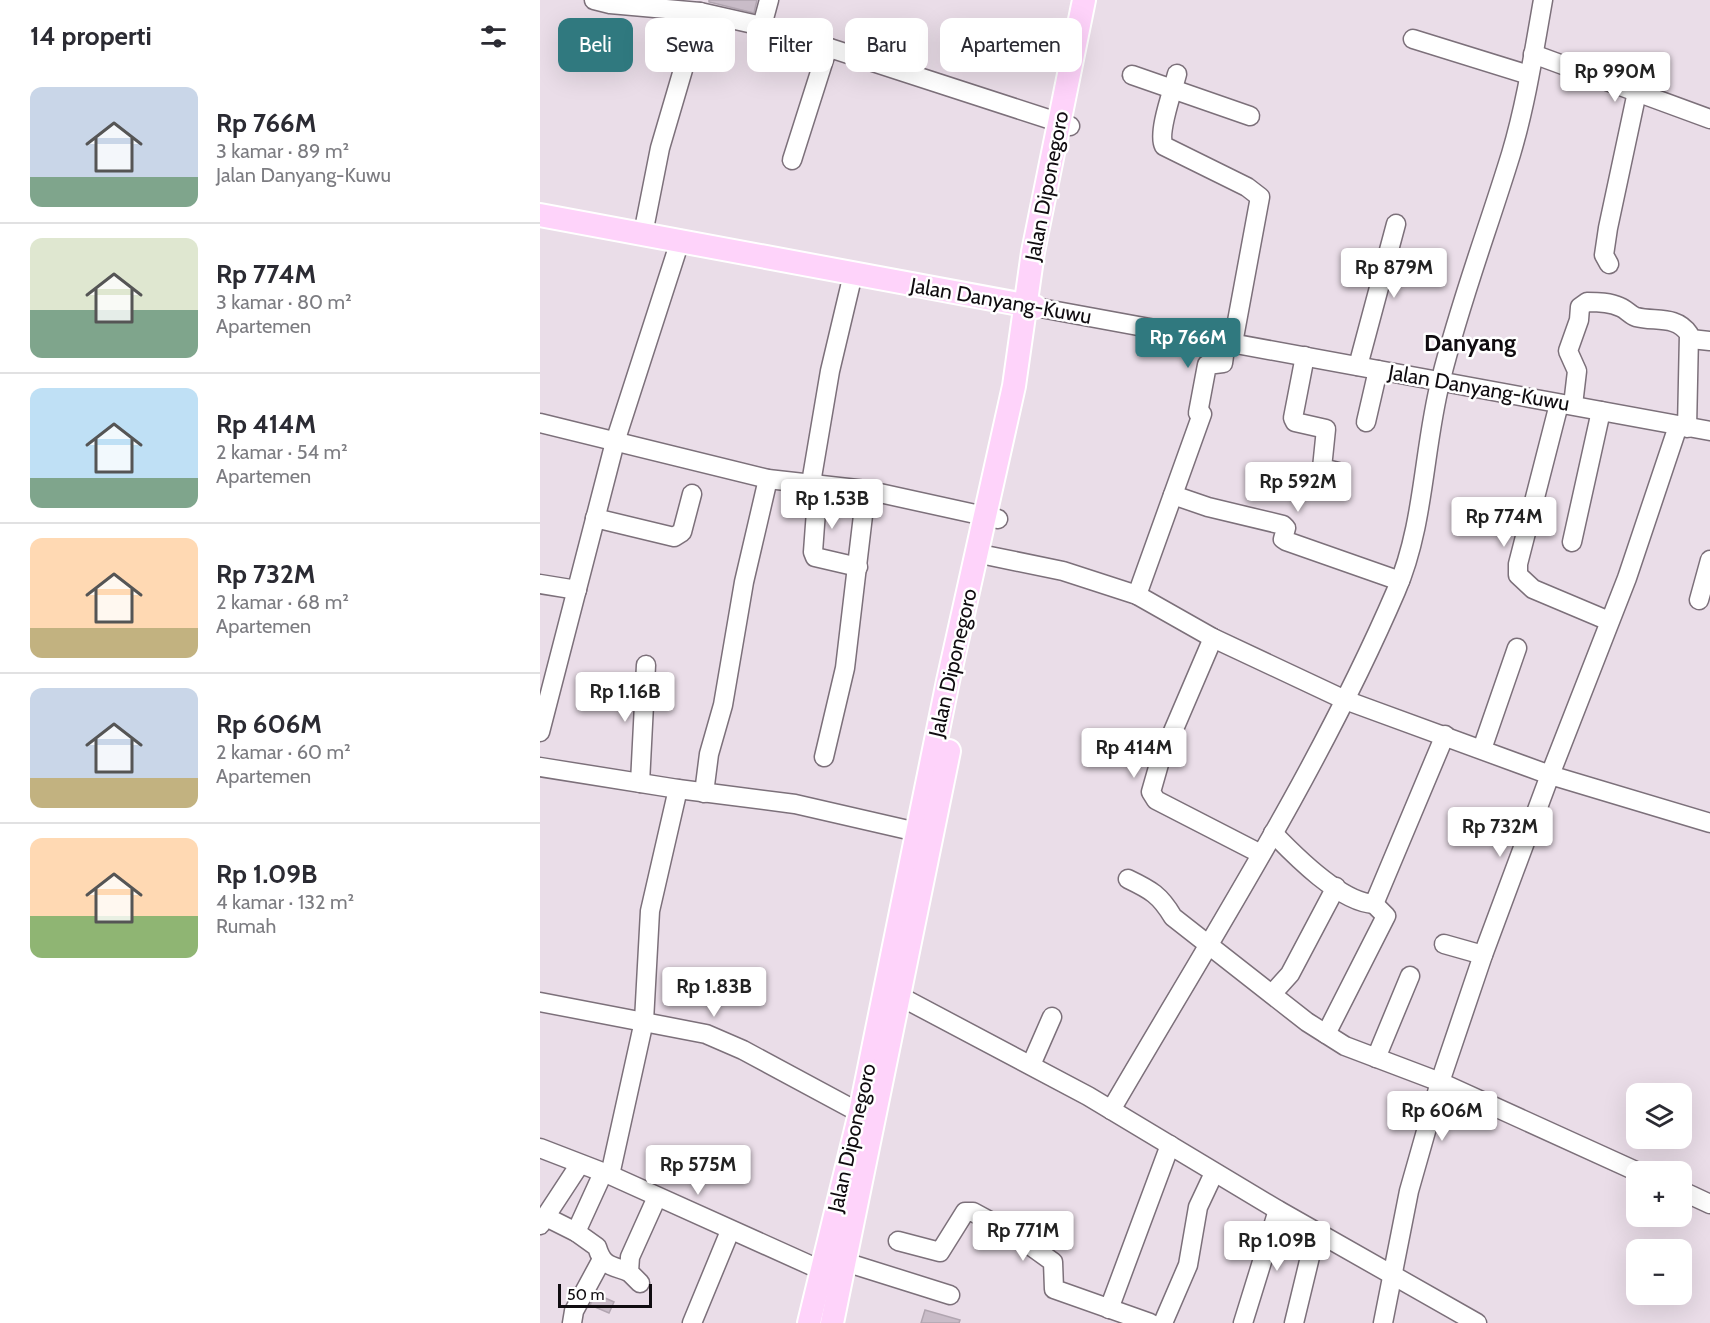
<!DOCTYPE html>
<html lang="id">
<meta charset="utf-8">
<style>
body{margin:0;font-family:Cabin,sans-serif;background:#f7f7f7;color:#2b2b33;height:100vh;display:flex;flex-direction:column;font-size:22px;white-space:nowrap}
*{box-sizing:border-box;margin:0}
p{font-size:20px;color:#7c7c81}
.icon{flex:none;width:33px;height:33px;fill:none;stroke:currentColor;stroke-width:2;stroke-linecap:round;stroke-linejoin:round}
.map{position:relative;flex:1;overflow:hidden}
.details{display:flex;flex-direction:column;background:#fff;width:540px}
.details>*{flex:none}
.guide{position:absolute;left:18px;top:18px;width:570px;height:54px;display:flex;gap:12px}
.fabs{position:absolute;left:1086px;top:1083px;display:grid;gap:12px}
.fabs a{display:grid;place-items:center;width:66px;height:66px;border-radius:12px;background:#fff;box-shadow:0 6px 24px #0002;font-size:30px}
.scale{position:absolute;left:18px;bottom:15px;width:94px;box-sizing:border-box;padding-left:6px;border:3px solid #100c10;border-top:0;font-size:16px;line-height:21px;white-space:nowrap;color:#100c10;-webkit-text-stroke:4px #fff;paint-order:stroke}
.price{position:absolute;translate:-50% -51px;padding:0 14px;border-radius:6px;background:#fff;color:#222;font-size:20px;line-height:39px;filter:drop-shadow(0 2px 3px #0008)}
.price::after{content:'';position:absolute;left:50%;top:36px;width:18px;height:14px;margin-left:-9px;background:inherit;clip-path:polygon(0 0,100% 0,50% 100%)}
.price.current{background:#30797f;color:#fff}
ul{padding:0;list-style:none}
li{display:flex;align-items:center;gap:18px;height:150px;padding:0 30px}
li+li{border-top:2px solid #e1e1e2}
li span{display:grid;place-items:center;flex:none;width:168px;height:120px;border-radius:12px;color:#555}
li>.icon{margin-inline-start:auto}
span .icon{width:72px;height:72px;fill:#fffc;stroke-width:1}
li b{font-size:26px}
h2{display:flex;justify-content:space-between;align-items:center;height:72px;padding:0 30px;font-size:26px}
.pill{padding:0 21px;border-radius:12px;background:#fff;box-shadow:0 6px 24px #0002;font-size:21px;line-height:54px}
.pill.current{background:#30797f;color:#fff}
main{display:flex;flex:1;min-height:0}
.map>svg:first-child{display:block}
.building{fill:#c9bcc8;stroke:#b1a5b0;stroke-width:1.5}
.lines{fill:none;stroke-linecap:round;stroke-linejoin:round}
.minor-casing{stroke:#7c707a;stroke-width:21}
.major-casing{stroke:#fff;stroke-width:26}
.minor{stroke:#fff;stroke-width:18}
.major{stroke:#fed3fa;stroke-width:22}
.labels{text-anchor:middle;stroke-width:5;stroke-linejoin:round;paint-order:stroke}
.street-label{font-size:21px;fill:#100c10;stroke:#fff}
.quarter-label{font-size:24px;font-weight:bold;fill:#100c10;stroke:#fff}
</style>
<main>
<section class="details">
<h2>14 properti<svg class="icon" aria-label="filters" viewBox="0 0 24 24"><path d="M4 7h16M4 17h16"/><circle cx="9" cy="7" r="2"/><circle cx="15" cy="17" r="2"/></svg></h2>
<ul>
<li><span style="background:linear-gradient(#c9d6e8 75%,#7fa58c 0)"><svg class="icon" aria-label="home" viewBox="0 0 24 24"><path d="M3 11l9-7 9 7M6 9v11h12V9"/></svg></span><div><b>Rp 766M</b><p>3 kamar · 89 m²</p><p>Jalan Danyang-Kuwu</p></div></li>
<li><span style="background:linear-gradient(#dfe7d0 60%,#7fa58c 0)"><svg class="icon" aria-label="home" viewBox="0 0 24 24"><path d="M3 11l9-7 9 7M6 9v11h12V9"/></svg></span><div><b>Rp 774M</b><p>3 kamar · 80 m²</p><p>Apartemen</p></div></li>
<li><span style="background:linear-gradient(#bfe0f5 75%,#7fa58c 0)"><svg class="icon" aria-label="home" viewBox="0 0 24 24"><path d="M3 11l9-7 9 7M6 9v11h12V9"/></svg></span><div><b>Rp 414M</b><p>2 kamar · 54 m²</p><p>Apartemen</p></div></li>
<li><span style="background:linear-gradient(#ffd9b3 75%,#c2b280 0)"><svg class="icon" aria-label="home" viewBox="0 0 24 24"><path d="M3 11l9-7 9 7M6 9v11h12V9"/></svg></span><div><b>Rp 732M</b><p>2 kamar · 68 m²</p><p>Apartemen</p></div></li>
<li><span style="background:linear-gradient(#c9d6e8 75%,#c2b280 0)"><svg class="icon" aria-label="home" viewBox="0 0 24 24"><path d="M3 11l9-7 9 7M6 9v11h12V9"/></svg></span><div><b>Rp 606M</b><p>2 kamar · 60 m²</p><p>Apartemen</p></div></li>
<li><span style="background:linear-gradient(#ffd9b3 65%,#8fb573 0)"><svg class="icon" aria-label="home" viewBox="0 0 24 24"><path d="M3 11l9-7 9 7M6 9v11h12V9"/></svg></span><div><b>Rp 1.09B</b><p>4 kamar · 132 m²</p><p>Rumah</p></div></li>
</ul>
</section>
<div class="map">
<svg width="1170" height="1323" viewBox="0 0 1170 1323">
<rect width="100%" height="100%" fill="#eadde8"/>
<g class="building">
<path d="M169,0h48l-3,13 -45,-11z"/>
<path d="M56,1294l18,8 -5,11 -19,-8z"/>
<path d="M385,1310l35,10 -1,3h-38z"/>
</g>
<g class="lines">
<g class="minor-casing">
<g id="minor">
<path d="M54,0l16,4 90,8 62,14 308,100"/>
<path d="M222,26l7,-26"/>
<path d="M873,39l116,36"/>
<path d="M993,54l177,65"/>
<path d="M637,74c-4,16 -20,59 -13,72l83,41 13,10 -27,146"/>
<path d="M592,75l118,41"/>
<path d="M252,160l36,-113"/>
<path d="M103,234l17,-86 40,-136"/>
<path d="M1069,264l-5,-9 4,-27 29,-136"/>
<path d="M495,307l675,124"/>
<path d="M1151,339l19,2"/>
<path d="M765,356l-12,62 2,4 31,7 -4,39 16,4"/>
<path d="M818,366l38,-142"/>
<path d="M1019,404l-41,160v11l15,14 76,32"/>
<path d="M1033,405l4,-34 -9,-20 11,-31 1,-13 7,-5c11,0 23,0 33,5 6,2 10,8 16,10 19,5 40,-2 53,17l-2,94"/>
<path d="M658,413l9,-48 16,-2 3,-22"/>
<path d="M826,422l12,-52"/>
<path d="M0,423l228,56 98,11 132,29"/>
<path d="M271,483l19,-112 23,-97"/>
<path d="M278,484l-5,68 2,5 43,10"/>
<path d="M633,495l35,12 75,18 3,3 -3,11 3,2 114,40"/>
<path d="M55,518l79,19 8,-5 10,-38"/>
<path d="M1032,542l29,-131"/>
<path d="M450,556l73,15 74,24 76,43 132,62 205,75 77,-197 51,-152"/>
<path d="M0,584l37,6"/>
<path d="M597,595l65,-181"/>
<path d="M1159,600l11,-40"/>
<path d="M673,638l-54,126 -8,28 5,8 105,54"/>
<path d="M0,732l75,-290 65,-201"/>
<path d="M942,749l35,-101"/>
<path d="M284,757l21,-89 21,-178"/>
<path d="M0,767l138,22 117,15 135,31"/>
<path d="M100,783l6,-118"/>
<path d="M164,793l5,-39 14,-49 21,-123 24,-103"/>
<path d="M733,833c22,23 67,69 101,71l71,-169"/>
<path d="M588,879c23,11 32,16 45,38l134,105 38,24 95,36 198,90"/>
<path d="M904,944l39,11"/>
<path d="M348,990l200,106 190,114 199,113"/>
<path d="M732,994l18,-20 46,-87"/>
<path d="M0,1002l166,32 37,16 117,63"/>
<path d="M786,1034l60,-118 -12,-12"/>
<path d="M836,1058l34,-82"/>
<path d="M491,1065l21,-48"/>
<path d="M571,1110c99,-170 207,-338 285,-519 29,-67 27,-142 45,-212 19,-77 47,-150 70,-225 15,-50 23,-103 32,-154"/>
<path d="M0,1148l70,27 222,100"/>
<path d="M70,1175l34,-154 6,-110 28,-122"/>
<path d="M1142,1191l28,13"/>
<path d="M6,1217l30,15 21,15c6,20 14,18 32,25"/>
<path d="M0,1225l40,-61"/>
<path d="M36,1232l27,-59"/>
<path d="M358,1241l42,11 25,-40h8l41,22 39,28 1,27 96,34"/>
<path d="M305,1262l105,33"/>
<path d="M100,1283l-11,-11 1,-15 27,-60"/>
<path d="M569,1309l61,-164"/>
<path d="M32,1323l2,-12 27,-50"/>
<path d="M152,1323l38,-92"/>
<path d="M623,1323l25,-58 10,-58 16,-34"/>
<path d="M703,1323l35,-113"/>
<path d="M754,1323l22,-91"/>
<path d="M843,1323l26,-132 31,-109 43,-127 67,-180 160,48"/>
</g>
</g>
<g class="major-casing">
<g id="major">
<path d="M0,215l495,92"/>
<path d="M269,1323l51,-210 88,-432 66,-295 19,-134 51,-252"/>
<path d="M292,1323l117,-572"/>
</g>
</g>
<use href="#minor" class="minor"/>
<use href="#major" class="major"/>
</g>
<g class="labels">
<g class="street-label">
<text transform="translate(507 186) rotate(-79)" y="7">Jalan Diponegoro</text>
<text transform="translate(461 301) rotate(10)" y="7">Jalan Danyang-Kuwu</text>
<text transform="translate(939 388) rotate(10)" y="7">Jalan Danyang-Kuwu</text>
<text transform="translate(413 663) rotate(-77)" y="7">Jalan Diponegoro</text>
<text transform="translate(312 1138) rotate(-77)" y="7">Jalan Diponegoro</text>
</g>
<g class="quarter-label">
<text x="930" y="351">Danyang</text>
</g>
</g>
</svg>
<div class="fabs">
<a><svg class="icon" aria-label="layers" viewBox="0 0 24 24"><path d="M12 4l9 5-9 5-9-5zM3 14l9 5 9-5"/></svg></a>
<a>+</a>
<a>−</a>
</div>
<div class="scale">50 m</div>
<b class="price" style="left:1075px;top:103px">Rp 990M</b>
<b class="price" style="left:854px;top:299px">Rp 879M</b>
<b class="price current" style="left:648px;top:369px">Rp 766M</b>
<b class="price" style="left:758px;top:513px">Rp 592M</b>
<b class="price" style="left:292px;top:530px">Rp 1.53B</b>
<b class="price" style="left:964px;top:548px">Rp 774M</b>
<b class="price" style="left:85px;top:723px">Rp 1.16B</b>
<b class="price" style="left:594px;top:779px">Rp 414M</b>
<b class="price" style="left:960px;top:858px">Rp 732M</b>
<b class="price" style="left:174px;top:1018px">Rp 1.83B</b>
<b class="price" style="left:902px;top:1142px">Rp 606M</b>
<b class="price" style="left:158px;top:1196px">Rp 575M</b>
<b class="price" style="left:483px;top:1262px">Rp 771M</b>
<b class="price" style="left:737px;top:1272px">Rp 1.09B</b>
<div class="guide">
<a class="pill current">Beli</a>
<a class="pill">Sewa</a>
<a class="pill">Filter</a>
<a class="pill">Baru</a>
<a class="pill">Apartemen</a>
</div>
</div>
</main>
